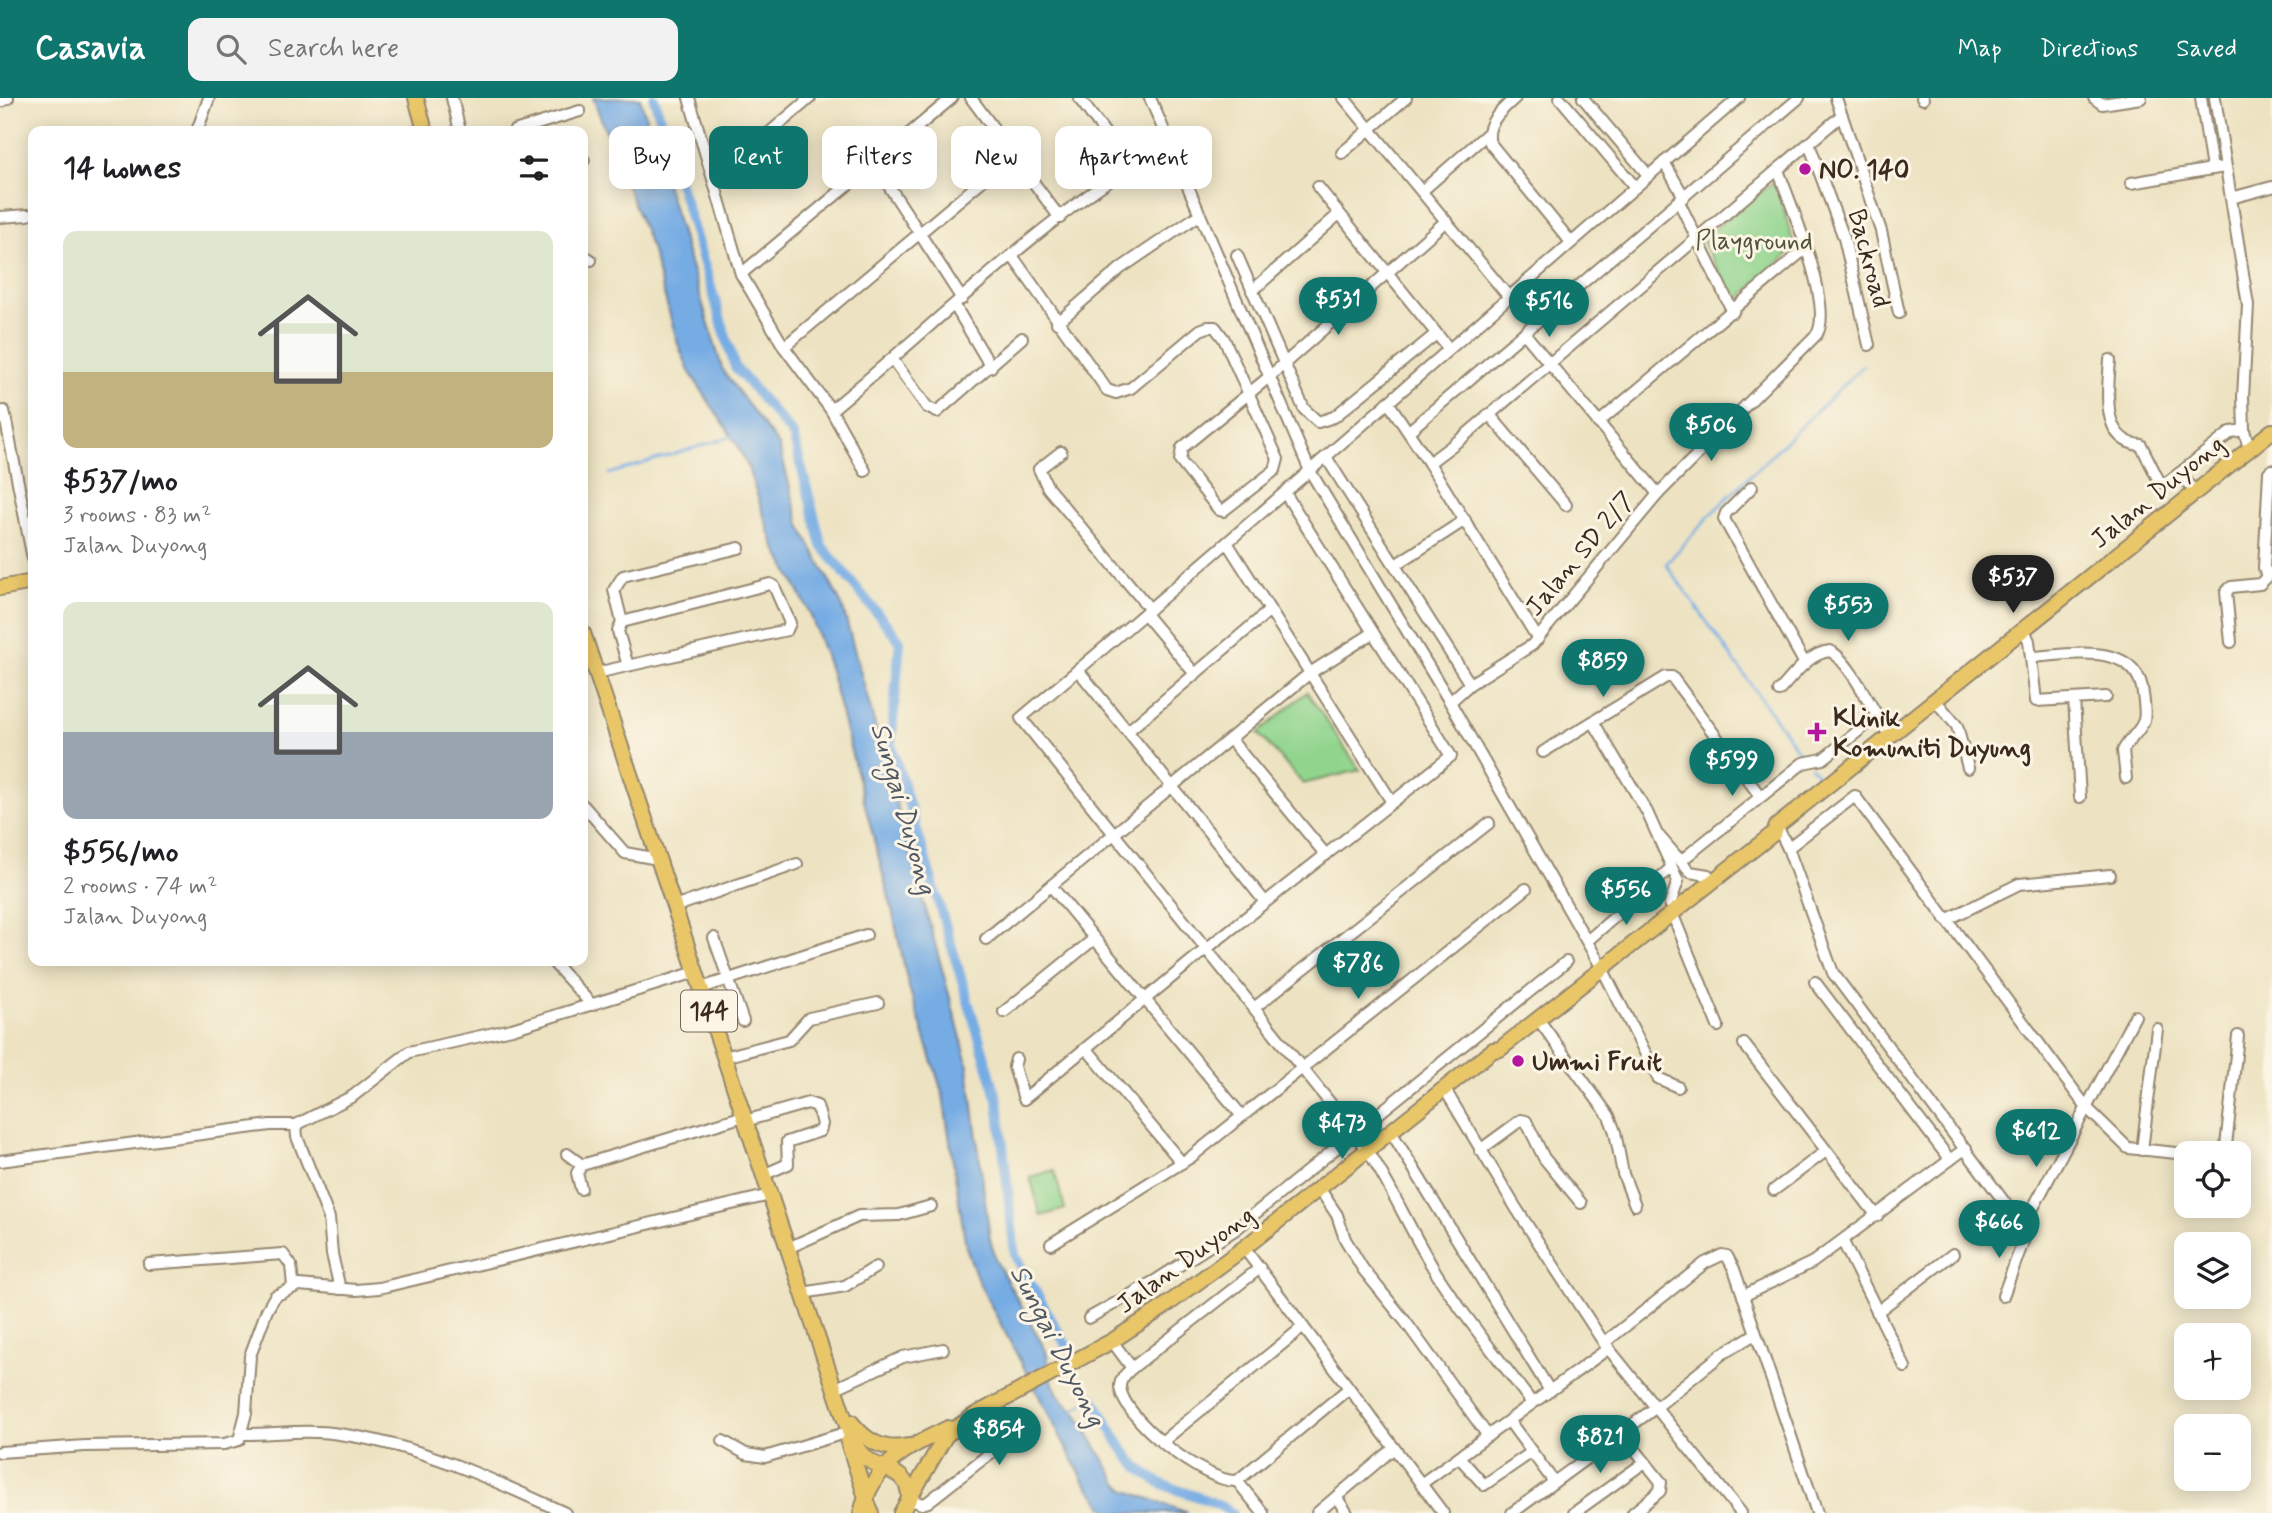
<!DOCTYPE html>
<meta charset="utf-8">
<style>
body{margin:0;font-family:Mynerve,sans-serif;background:#f2f2f2;color:#202124;height:100vh;display:flex;flex-direction:column;font-size:26px;white-space:nowrap}
*{box-sizing:border-box;margin:0}
p{font-size:23px;color:#757577}
.icon{flex:none;width:38px;height:38px;fill:none;stroke:currentColor;stroke-width:2;stroke-linecap:round;stroke-linejoin:round}
.map{position:relative;flex:1;overflow:hidden}
.details{position:absolute;left:28px;top:28px;width:560px;height:840px;display:flex;flex-direction:column;background:#fff;border-radius:14px;box-shadow:0 4px 18px #0003}
.details>*{flex:none}
.guide{position:absolute;left:609px;top:28px;width:665px;height:63px;display:flex;gap:14px}
.fabs{position:absolute;left:2174px;top:1043px;display:grid;gap:14px}
.fabs a{display:grid;place-items:center;width:77px;height:77px;border-radius:14px;background:#fff;box-shadow:0 4px 18px #0003;font-size:35px}
.price{position:absolute;translate:-50% -60px;padding:0 16px;border-radius:24px;background:#0f766e;color:#fff;font-size:23px;line-height:46px;filter:drop-shadow(0 2px 4px #0008)}
.price::after{content:'';position:absolute;left:50%;top:42px;width:21px;height:16px;margin-left:-10px;background:inherit;clip-path:polygon(0 0,100% 0,50% 100%)}
.price.on{background:#222;color:#fff}
ul{padding:0;list-style:none}
li{display:grid;align-content:center;gap:14px;height:371px;padding:0 35px}
li span{display:grid;place-items:center;height:217px;border-radius:14px;color:#555}
li>.icon{margin-inline-start:auto}
span .icon{width:126px;height:126px;fill:#fffc;stroke-width:1}
li b{font-size:30px}
h2{display:flex;justify-content:space-between;align-items:center;height:84px;padding:0 35px;font-size:30px}
.pill{padding:0 24px;border-radius:14px;background:#fff;box-shadow:0 4px 18px #0003;font-size:24px;line-height:63px}
.pill.on{background:#0f766e;color:#fff}
header{display:flex;align-items:center;gap:42px;box-sizing:border-box;height:98px;padding:0 35px;background:#0f766e;color:#fff}
header strong{font-size:33px}
nav{display:flex;gap:38px;margin-inline-start:auto;font-size:24px}
.search{width:490px;height:63px;background:#f2f2f2;display:flex;align-items:center;gap:18px;box-sizing:border-box;padding:0 24px;border-radius:14px;color:#757577;font-size:26px}
.map>svg:first-child{display:block}
.green{fill:#90d48d;stroke:#667f56;stroke-width:2}
.water{fill:#76ace4;stroke:#586b81;stroke-width:2}
.lines{fill:none;stroke-linecap:round;stroke-linejoin:round}
.stream{stroke:#76ace4;stroke-width:2.5}
.canal{stroke:#76ace4;stroke-width:10}
.minor-casing{stroke:#948670;stroke-width:14}
.major-casing{stroke:#948670;stroke-width:18}
.minor{stroke:#fff;stroke-width:10}
.major{stroke:#e9c769;stroke-width:14}
.poi-dot{fill:#b5179e;stroke:#fcf5e5;stroke-width:2.5}
.labels{text-anchor:middle;stroke-width:6;stroke-linejoin:round;paint-order:stroke}
.shield{fill:#fcf5e5;stroke:#75675a;stroke-width:2}
.shield-label{font-size:24px;font-weight:bold;fill:#3b2a1e}
.poi-label{font-size:26px;font-weight:bold;fill:#3b2a1e;stroke:#fcf5e5;text-anchor:start}
.park-label{font-size:26px;fill:#50543a;stroke:#fcf5e5}
.street-label{font-size:26px;fill:#3b2a1e;stroke:#fcf5e5}
.water-label{font-size:28px;font-style:italic;fill:#505863;stroke:#fcf5e5}
</style>
<header>
<strong>Casavia</strong>
<div class="search"><svg class="icon" aria-label="search" viewBox="0 0 24 24"><circle cx="10" cy="10" r="6"/><path d="M15 15l6 6"/></svg>Search here</div>
<nav><a>Map</a><a>Directions</a><a>Saved</a></nav>
</header>
<div class="map">
<svg width="2272" height="1415" viewBox="0 0 2272 1415">
<rect width="100%" height="100%" fill="#fcf5e5"/>
<filter id="ink" filterUnits="userSpaceOnUse"><feTurbulence type="fractalNoise" baseFrequency=".0143" numOctaves="2"/><feDisplacementMap in="SourceGraphic" scale="14" xChannelSelector="R" yChannelSelector="G"/><feConvolveMatrix kernelMatrix="1 2 1 2 8 2 1 2 1" color-interpolation-filters="sRGB"/></filter>
<filter id="wash" filterUnits="userSpaceOnUse"><feTurbulence type="fractalNoise" baseFrequency=".00686" numOctaves="4" result="noise"/><feDisplacementMap in="SourceGraphic" scale="28" xChannelSelector="R" yChannelSelector="G"/><feGaussianBlur stdDeviation="1.57" result="paint"/><feColorMatrix in="noise" values="0 0 0 0 0 0 0 0 0 0 0 0 0 0 0 0 0 1.4 0 .05"/><feComposite in="paint" operator="in"/></filter>
<g filter="url(#wash)">
<rect width="100%" height="100%" fill="#ede3c2"/>
<g class="green">
<path d="M1775,83l20,67 -61,55 -32,-64z"/>
<path d="M1307,594l53,78 -57,14 -45,-51z"/>
<path d="M1054,1072l11,39 -24,7 -11,-39z"/>
</g>
<path class="water" d="M593,0h47l83,273 56,75 21,79 42,80 125,455 23,179 6,22 50,90 7,33 6,12 18,18 40,68 8,8 63,23h-79l-25,-32 -105,-198 -13,-36 -23,-152 -35,-111 -16,-75 -62,-239 -20,-57 -36,-68 -27,-80 -11,-22 -47,-72 -11,-27 -27,-96z"/>
<g class="lines">
<g class="stream">
<path d="M609,376l124,-38"/>
<path d="M1803,660l-137,-194 49,-54 149,-145"/>
<path d="M1810,668l8,9"/>
<path d="M1072,1313l21,-14"/>
</g>
<g class="canal">
<path d="M654,0l81,269 58,68 29,111 78,95 -9,103 107,357 17,155 51,89"/>
<path d="M1093,1299c21,38 37,76 79,91 22,8 41,12 60,25"/>
</g>
</g>
</g>
<g filter="url(#ink)">
<g class="lines">
<g class="minor-casing">
<g id="minor">
<path d="M452,0l8,33"/>
<path d="M689,0l52,176 43,73 47,63 34,61"/>
<path d="M971,0l89,120"/>
<path d="M1079,0l51,69"/>
<path d="M1150,0l160,373 140,231 152,266 56,110 20,9"/>
<path d="M1344,0l164,198"/>
<path d="M1515,0c-13,12 -31,26 -25,45l80,98"/>
<path d="M1560,0l75,89"/>
<path d="M1583,0l65,77"/>
<path d="M1836,0l45,133 18,82"/>
<path d="M1922,0l1,1"/>
<path d="M2094,0l8,6 39,-6"/>
<path d="M2201,0l11,71 13,-2"/>
<path d="M2215,0l33,207 -5,92 1,33 5,19"/>
<path d="M0,4l8,-4"/>
<path d="M197,33l12,-33"/>
<path d="M514,33l66,-20"/>
<path d="M1809,46l35,94 25,107"/>
<path d="M1342,55l64,-55"/>
<path d="M583,62h1"/>
<path d="M1664,64l20,35"/>
<path d="M874,65l88,136"/>
<path d="M714,82l96,-82"/>
<path d="M2131,85l81,-14"/>
<path d="M1318,89l131,162"/>
<path d="M1422,93l65,-57"/>
<path d="M2231,100l41,-11"/>
<path d="M1679,104l54,110"/>
<path d="M0,119l28,-2"/>
<path d="M583,157l8,5"/>
<path d="M1237,157l67,154 14,13 16,-5 102,-83"/>
<path d="M1013,159l94,133 9,3 15,-5 69,-58 8,-3h7l9,12 54,120 -3,11 -52,41 -4,-1 -39,-49 2,-13 87,-71 177,-156"/>
<path d="M741,176l211,-176"/>
<path d="M1252,193l87,-77"/>
<path d="M955,208l36,61"/>
<path d="M1057,225l64,-55 78,-53"/>
<path d="M1525,236l133,160"/>
<path d="M784,249l229,-192"/>
<path d="M893,262l34,47 10,5 85,-74"/>
<path d="M2110,262c-2,30 -10,82 31,85l18,36 7,2 14,-10"/>
<path d="M1388,304l41,61 109,176"/>
<path d="M831,312c107,-87 218,-200 338,-267"/>
<path d="M4,313l29,148"/>
<path d="M1489,316l77,91"/>
<path d="M1598,325l207,-174"/>
<path d="M1409,333l390,-333"/>
<path d="M1061,354l-22,17 9,19 102,121"/>
<path d="M1326,359l144,227"/>
<path d="M1429,365l33,-25 380,-323"/>
<path d="M1752,389l-26,26 -2,6 81,145"/>
<path d="M2195,394l-15,-19 51,-41 13,-2"/>
<path d="M1228,446l164,258"/>
<path d="M1397,466l68,-44"/>
<path d="M2267,479l-3,-9 5,-96 3,-2"/>
<path d="M1145,516l50,60"/>
<path d="M622,524l-8,-32 9,-14 116,-28"/>
<path d="M2024,531l5,12 7,60 70,-4"/>
<path d="M2231,544l-5,-50 5,-5 29,-3 12,-12"/>
<path d="M2031,559c38,-2 107,-17 112,37 1,8 3,18 1,26 -4,13 -16,19 -21,31l3,27"/>
<path d="M1078,572l187,232"/>
<path d="M596,575l191,-43 3,-7 -16,-37 -4,-2 -148,38 -4,9 10,35"/>
<path d="M1779,593c14,-15 30,-38 51,-40 20,9 45,65 60,85"/>
<path d="M2074,601l6,98"/>
<path d="M1935,602l22,26 11,42"/>
<path d="M1450,604l20,-18 62,-39 126,-151 159,-160c17,-28 -27,-131 -39,-164"/>
<path d="M1594,625l53,89 31,69 -8,23"/>
<path d="M1128,633l142,-121"/>
<path d="M1230,641l96,116"/>
<path d="M1543,654l123,-75h6l88,119"/>
<path d="M583,707l42,48 33,6"/>
<path d="M1777,728l11,22 45,125 190,254 1,12 -21,57"/>
<path d="M1659,738l31,36 18,3"/>
<path d="M1788,750l67,-52 232,312 41,40 58,6"/>
<path d="M1682,762l121,-97 20,-4 53,-42"/>
<path d="M1051,788l190,229"/>
<path d="M674,809l123,-43"/>
<path d="M1672,815l46,113"/>
<path d="M1946,822l73,-36 91,-9"/>
<path d="M714,840l29,83"/>
<path d="M986,841l324,-266 63,-40"/>
<path d="M1587,843l83,-72"/>
<path d="M552,863l40,44"/>
<path d="M1815,884l135,178"/>
<path d="M701,890l165,-53"/>
<path d="M1254,910l235,-185"/>
<path d="M1004,914l90,-73"/>
<path d="M1538,921l71,97 6,16 8,42 12,31"/>
<path d="M1744,946l133,172"/>
<path d="M1086,950l96,115"/>
<path d="M724,959l65,-17 20,-22 69,-15"/>
<path d="M1016,961l-2,8 10,32 182,-150 245,-193 -166,-263"/>
<path d="M1444,990l72,120 88,135 137,170"/>
<path d="M745,1023l63,-18 9,3 5,18 -2,7 -33,11 1,22 -25,11"/>
<path d="M296,1027l1,12 32,81 3,36 8,35"/>
<path d="M1390,1032l160,261"/>
<path d="M1480,1052l41,-30 5,1 18,37 37,45"/>
<path d="M2142,1052l15,-121"/>
<path d="M2219,1055l7,-7 12,-110"/>
<path d="M567,1056l15,11 162,-49"/>
<path d="M0,1063l270,-36h26l57,-29 56,-44 103,-23 184,-57"/>
<path d="M1319,1090l18,27 8,24 18,30 42,52 83,115"/>
<path d="M581,1091l-4,-16 5,-8"/>
<path d="M1774,1092l52,-39"/>
<path d="M2023,1129l112,-211"/>
<path d="M1843,1144l62,125"/>
<path d="M1051,1146l140,-87 335,-268"/>
<path d="M788,1150l71,-32 40,-1 32,-9"/>
<path d="M1244,1150l199,265"/>
<path d="M149,1166l134,-10 8,11 2,21"/>
<path d="M803,1195l42,-7 31,-19"/>
<path d="M1743,1198l70,-34 153,-114"/>
<path d="M1877,1214l76,-58"/>
<path d="M1089,1220l69,-39 78,-50 330,-267"/>
<path d="M1112,1243l20,27c-5,5 -11,9 -12,17 0,33 86,98 117,96l26,32"/>
<path d="M1604,1245l101,-80 17,-8 5,1 7,13 83,244"/>
<path d="M1132,1270l128,-100"/>
<path d="M834,1291l69,-32 40,-8"/>
<path d="M1532,1305c-30,-41 -64,-81 -92,-124 -27,-42 -46,-88 -73,-130l-346,-431c243,-203 478,-415 718,-620"/>
<path d="M1509,1323l45,61"/>
<path d="M1622,1335l39,49 -1,9 -27,22"/>
<path d="M243,1336c31,0 65,-5 96,0 78,10 155,46 226,79"/>
<path d="M723,1343l23,13 19,3 80,-24"/>
<path d="M1163,1343l140,-114"/>
<path d="M0,1354l85,-6 139,-2 15,-4 7,-27 4,-57 17,-46 8,-14 24,-11 57,5 23,-2 391,-93"/>
<path d="M1459,1359l25,28 48,-33"/>
<path d="M1237,1383l111,-92"/>
<path d="M1421,1386l188,-136"/>
<path d="M1336,1399l11,16"/>
<path d="M909,1401l13,5 6,-2 65,-51c13,-16 7,-28 -4,-44"/>
<path d="M1317,1415l76,-64"/>
<path d="M1512,1415l143,-105 67,-54 33,-20"/>
<path d="M1574,1415l71,-51"/>
</g>
</g>
<g class="major-casing">
<g id="major">
<path d="M416,0l9,33"/>
<path d="M0,490l33,-6"/>
<path d="M583,535l255,766c6,17 11,38 22,53 16,21 49,13 49,46"/>
<path d="M851,1324c15,19 33,30 57,24"/>
<path d="M848,1344l23,71"/>
<path d="M861,1415c13,-50 44,-64 87,-85"/>
<path d="M901,1415l45,-78 29,-20 137,-74 49,-32 83,-61 249,-198 7,-1 274,-216 3,-7 495,-395"/>
</g>
</g>
<use href="#minor" class="minor"/>
<use href="#major" class="major"/>
</g>
</g>
<g class="poi-dot">
<circle cx="1805" cy="71" r="7"/>
<path d="M1813.5 623.5h7v7h7v7h-7v7h-7v-7h-7v-7h7z"/>
<circle cx="1518" cy="963" r="7"/>
</g>
<g class="labels">
<rect class="shield" x="681" y="892.5" width="56" height="41" rx="5"/>
<g class="shield-label">
<text x="709" y="921">144</text>
</g>
<g class="poi-label">
<text x="1819" y="80">NO. 140</text>
<text x="1833" y="628">Klinik<tspan x="1833" dy="30">Komuniti Duyung</tspan></text>
<text x="1532" y="972">Ummi Fruit</text>
</g>
<g class="park-label">
<text x="1754" y="151">Playground</text>
</g>
<g class="street-label">
<text transform="translate(1870 160) rotate(75)" y="9">Backroad</text>
<text transform="translate(2157 393) rotate(-39)" y="9">Jalan Duyong</text>
<text transform="translate(1579 455) rotate(-50)" y="9">Jalan SD 2/7</text>
<text transform="translate(1185 1161) rotate(-36)" y="9">Jalan Duyong</text>
</g>
<g class="water-label">
<text transform="translate(905 710) rotate(74)" y="10">Sungai Duyong</text>
<text transform="translate(1059 1247) rotate(63)" y="10">Sungai Duyong</text>
</g>
</g>
</svg>
<div class="fabs">
<a><svg class="icon" aria-label="locate" viewBox="0 0 24 24"><circle cx="12" cy="12" r="6"/><path d="M12 2v4M12 18v4M2 12h4M18 12h4"/></svg></a>
<a><svg class="icon" aria-label="layers" viewBox="0 0 24 24"><path d="M12 4l9 5-9 5-9-5zM3 14l9 5 9-5"/></svg></a>
<a>+</a>
<a>−</a>
</div>
<b class="price" style="left:1338px;top:239px">$531</b>
<b class="price" style="left:1549px;top:241px">$516</b>
<b class="price" style="left:1711px;top:365px">$506</b>
<b class="price on" style="left:2013px;top:517px">$537</b>
<b class="price" style="left:1848px;top:545px">$553</b>
<b class="price" style="left:1603px;top:601px">$859</b>
<b class="price" style="left:1732px;top:700px">$599</b>
<b class="price" style="left:1626px;top:829px">$556</b>
<b class="price" style="left:1358px;top:903px">$786</b>
<b class="price" style="left:1342px;top:1063px">$473</b>
<b class="price" style="left:2036px;top:1071px">$612</b>
<b class="price" style="left:1999px;top:1162px">$666</b>
<b class="price" style="left:999px;top:1369px">$854</b>
<b class="price" style="left:1600px;top:1377px">$821</b>
<div class="guide">
<a class="pill">Buy</a>
<a class="pill on">Rent</a>
<a class="pill">Filters</a>
<a class="pill">New</a>
<a class="pill">Apartment</a>
</div>
<section class="details">
<h2>14 homes<svg class="icon" aria-label="filters" viewBox="0 0 24 24"><path d="M4 7h16M4 17h16"/><circle cx="9" cy="7" r="2"/><circle cx="15" cy="17" r="2"/></svg></h2>
<ul>
<li><span style="background:linear-gradient(#dfe7d0 65%,#c2b280 0)"><svg class="icon" aria-label="home" viewBox="0 0 24 24"><path d="M3 11l9-7 9 7M6 9v11h12V9"/></svg></span><div><b>$537/mo</b><p>3 rooms · 83 m²</p><p>Jalan Duyong</p></div></li>
<li><span style="background:linear-gradient(#dfe7d0 60%,#9aa5b1 0)"><svg class="icon" aria-label="home" viewBox="0 0 24 24"><path d="M3 11l9-7 9 7M6 9v11h12V9"/></svg></span><div><b>$556/mo</b><p>2 rooms · 74 m²</p><p>Jalan Duyong</p></div></li>
</ul>
</section>
</div>
